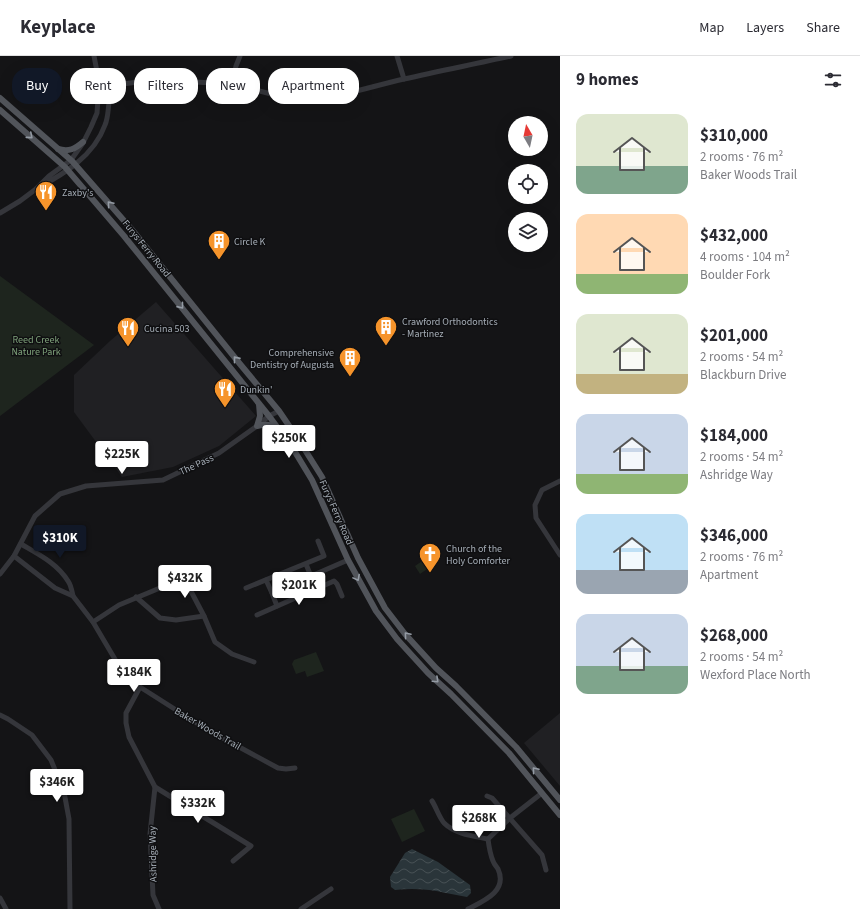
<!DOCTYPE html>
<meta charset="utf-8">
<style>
body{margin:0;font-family:"Source Sans 3",sans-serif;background:#f2f2f3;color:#2b2b33;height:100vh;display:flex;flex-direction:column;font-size:15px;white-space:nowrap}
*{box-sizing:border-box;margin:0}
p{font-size:13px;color:#7c7c81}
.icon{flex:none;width:22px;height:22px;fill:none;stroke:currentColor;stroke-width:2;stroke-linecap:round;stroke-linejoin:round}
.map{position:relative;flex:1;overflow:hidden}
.panel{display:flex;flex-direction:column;background:#fff;width:300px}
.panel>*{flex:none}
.top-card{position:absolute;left:12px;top:12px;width:380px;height:36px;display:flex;gap:8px}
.needle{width:26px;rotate:351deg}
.controls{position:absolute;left:508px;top:60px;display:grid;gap:8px}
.controls a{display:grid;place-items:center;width:40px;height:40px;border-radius:50%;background:#fff;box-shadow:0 4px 16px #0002;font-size:20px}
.price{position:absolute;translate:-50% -34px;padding:0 9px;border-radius:4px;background:#fff;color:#222;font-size:13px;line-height:26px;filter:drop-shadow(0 1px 2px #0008)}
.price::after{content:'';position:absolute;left:50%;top:24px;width:12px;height:9px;margin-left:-6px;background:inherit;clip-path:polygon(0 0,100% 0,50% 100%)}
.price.on{background:#111827;color:#fff}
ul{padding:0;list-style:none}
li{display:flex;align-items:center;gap:12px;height:100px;padding:0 16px}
li span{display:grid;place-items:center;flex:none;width:112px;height:80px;border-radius:12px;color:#555}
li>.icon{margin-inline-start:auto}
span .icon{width:48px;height:48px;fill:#fffc;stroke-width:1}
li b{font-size:17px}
h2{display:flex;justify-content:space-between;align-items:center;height:48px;padding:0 16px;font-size:17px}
.tag{padding:0 14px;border-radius:16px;background:#fff;box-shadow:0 4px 16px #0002;font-size:14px;line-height:36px}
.tag.on{background:#111827;color:#fff}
header{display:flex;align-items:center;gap:24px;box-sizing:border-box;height:56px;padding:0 20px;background:#fff;border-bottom:1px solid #e1e1e2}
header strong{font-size:19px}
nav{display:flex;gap:22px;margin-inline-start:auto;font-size:14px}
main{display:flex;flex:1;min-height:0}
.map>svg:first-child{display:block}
.built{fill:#202023}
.green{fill:#1e251e}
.water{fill:url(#water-waves)}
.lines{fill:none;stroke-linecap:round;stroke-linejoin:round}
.minor{stroke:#35363b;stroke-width:5}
.major{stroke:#51545a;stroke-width:6}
.oneway{stroke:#949ba4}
.labels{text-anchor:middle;stroke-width:3;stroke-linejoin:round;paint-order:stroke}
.poi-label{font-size:10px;fill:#a5adb6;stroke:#0f0f11;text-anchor:start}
.street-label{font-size:10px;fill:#a5adb6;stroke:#0f0f11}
.park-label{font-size:10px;fill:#7fa27b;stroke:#0f0f11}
</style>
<header>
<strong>Keyplace</strong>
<nav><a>Map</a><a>Layers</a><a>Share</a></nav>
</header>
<main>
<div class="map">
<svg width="560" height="853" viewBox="0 0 560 853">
<defs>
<pattern id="water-waves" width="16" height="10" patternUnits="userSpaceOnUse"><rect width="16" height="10" fill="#2a353a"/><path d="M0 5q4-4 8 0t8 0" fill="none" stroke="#465054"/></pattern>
</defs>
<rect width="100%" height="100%" fill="#141416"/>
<g class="built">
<path d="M156,246l100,114 -37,30 -46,21 -51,10 -48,-65v-37l36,-34z"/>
<path d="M560,657v73l-36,-43z"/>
</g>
<g class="green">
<path d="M0,220l94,69 -94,71z"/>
<path d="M425,503l5,8 -10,7 -5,-8z"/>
<path d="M316,596l8,19 -17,6 -2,-6 -9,3 -4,-10 2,-4z"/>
<path d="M414,753l11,22 -23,11 -11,-23z"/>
</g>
<path class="water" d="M412,793l26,13 32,23 1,8 -4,4c-7,-1 -14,-3 -21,-4 -16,-4 -35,-5 -51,-3l-4,-3 -1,-10 15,-24z"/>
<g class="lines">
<g class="minor">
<path d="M94,0l6,31 38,-5 38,-1 56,3 67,17c35,-2 70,-14 105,-22 35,-8 71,-15 107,-23"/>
<path d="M397,0l7,23"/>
<path d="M232,28l4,-18 4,-10"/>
<path d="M100,31l9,16c-1,7 -1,15 -4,22 -11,31 -41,49 -69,64l13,-13 22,-16 12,-17 8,-16 6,-14 1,-14z"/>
<path d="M0,157l20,-12 16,-12"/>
<path d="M560,425l-18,9 -7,15 1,13 24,37"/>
<path d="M21,488c17,10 36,19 47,37 3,4 4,10 5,15"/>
<path d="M14,500l41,32 18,8 20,26 26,44 21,21 66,42 72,39 8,1 9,-1"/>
<path d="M306,508l10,25"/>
<path d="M0,518l14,-18 21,-40 25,-22 26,-8 77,-6 56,-27 38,-27 12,-10 10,-5"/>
<path d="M266,524l6,13 5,13"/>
<path d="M246,532l78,-32 -6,-15"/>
<path d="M272,537l76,-33"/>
<path d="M136,541l24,21 16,2 28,-4"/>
<path d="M257,559l77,-34 3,3 5,12"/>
<path d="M93,566l26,-17 65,-27 20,38 11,26 17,12 22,8"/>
<path d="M140,631l-14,26v10l3,14 26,50 -5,47 3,61 6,14"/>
<path d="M0,659l8,4 24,16 19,25 13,32 5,27 1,90"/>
<path d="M155,731l96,59 -18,15"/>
<path d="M487,740l5,2 50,57 4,15"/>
<path d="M432,745c4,6 7,16 12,22 11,11 29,13 44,16"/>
<path d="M0,842l6,11"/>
<path d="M301,853l30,-20"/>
<path d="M468,853c16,-8 40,-18 30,-40 -2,-3 -4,-5 -5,-8 -3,-7 -4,-14 -5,-22l22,-21 32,-25"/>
</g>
<g class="major">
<path d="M0,42l72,63 61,70 107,133 39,47 21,31 22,35 36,81 27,50 20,26 31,34 20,18 60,61 44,53"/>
<path d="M0,54l65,57 59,69 108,134 37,46 23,31 20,33 36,80 28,51 21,28 31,34 23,21 58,59 51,62"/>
<path d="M58,93c11,3 17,0 25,-7"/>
<path d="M259,348l1,12 -3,10c8,-2 13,-2 20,2"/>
</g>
</g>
<defs><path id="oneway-chevron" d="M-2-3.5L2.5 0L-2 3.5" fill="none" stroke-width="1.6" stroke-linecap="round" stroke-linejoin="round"/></defs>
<g class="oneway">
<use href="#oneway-chevron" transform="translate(30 80) rotate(41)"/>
<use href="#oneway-chevron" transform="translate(110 148) rotate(-131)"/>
<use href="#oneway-chevron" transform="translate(181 250) rotate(51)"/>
<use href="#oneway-chevron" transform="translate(236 303) rotate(-129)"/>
<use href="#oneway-chevron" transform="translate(357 522) rotate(62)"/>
<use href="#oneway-chevron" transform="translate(407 579) rotate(-130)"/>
<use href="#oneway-chevron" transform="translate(436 624) rotate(43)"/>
<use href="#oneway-chevron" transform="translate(535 714) rotate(-130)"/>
</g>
<defs>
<g id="restaurant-pin" transform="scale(1.15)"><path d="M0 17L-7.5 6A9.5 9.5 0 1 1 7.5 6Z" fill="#f6942b" stroke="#0f0f11"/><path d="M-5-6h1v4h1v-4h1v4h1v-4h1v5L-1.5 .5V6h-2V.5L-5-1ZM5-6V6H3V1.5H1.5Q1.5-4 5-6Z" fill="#fff"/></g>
<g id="building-pin" transform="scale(1.15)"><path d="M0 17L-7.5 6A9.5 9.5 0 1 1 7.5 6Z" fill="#f6942b" stroke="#0f0f11"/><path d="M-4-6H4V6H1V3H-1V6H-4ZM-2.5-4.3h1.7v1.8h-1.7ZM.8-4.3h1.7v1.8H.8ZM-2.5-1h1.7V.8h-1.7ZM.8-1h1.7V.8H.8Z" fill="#fff"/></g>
<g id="church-pin" transform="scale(1.15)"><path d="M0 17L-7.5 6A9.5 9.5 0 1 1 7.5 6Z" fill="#f6942b" stroke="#0f0f11"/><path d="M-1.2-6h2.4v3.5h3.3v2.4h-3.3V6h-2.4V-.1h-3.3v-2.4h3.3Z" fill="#fff"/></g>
</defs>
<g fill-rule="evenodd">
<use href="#restaurant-pin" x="46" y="136"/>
<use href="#building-pin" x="219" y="185"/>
<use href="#building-pin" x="386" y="271"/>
<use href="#restaurant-pin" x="128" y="272"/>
<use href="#building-pin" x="350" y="302"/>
<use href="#restaurant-pin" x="225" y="333"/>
<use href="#church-pin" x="430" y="498"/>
</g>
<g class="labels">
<g class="poi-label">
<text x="62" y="140">Zaxby's</text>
<text x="234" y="189">Circle K</text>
<text x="402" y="269">Crawford Orthodontics<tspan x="402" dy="12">- Martinez</tspan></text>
<text x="144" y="276">Cucina 503</text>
<text x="334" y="300" text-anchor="end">Comprehensive<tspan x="334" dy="12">Dentistry of Augusta</tspan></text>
<text x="240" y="337">Dunkin'</text>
<text x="446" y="496">Church of the<tspan x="446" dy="12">Holy Comforter</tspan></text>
</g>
<g class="street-label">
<text transform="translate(147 192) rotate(51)" y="4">Furys Ferry Road</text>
<text transform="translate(196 408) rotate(-25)" y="4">The Pass</text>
<text transform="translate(337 456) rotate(66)" y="4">Furys Ferry Road</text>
<text transform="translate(208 672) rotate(30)" y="4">Baker Woods Trail</text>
<text transform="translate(152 798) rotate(-91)" y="4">Ashridge Way</text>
</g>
<g class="park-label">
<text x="36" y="287">Reed Creek<tspan x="36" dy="12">Nature Park</tspan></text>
</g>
</g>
</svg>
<div class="controls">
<a><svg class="needle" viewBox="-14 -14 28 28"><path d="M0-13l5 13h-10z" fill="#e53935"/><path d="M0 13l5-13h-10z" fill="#7c7c81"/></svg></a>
<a><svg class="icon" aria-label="locate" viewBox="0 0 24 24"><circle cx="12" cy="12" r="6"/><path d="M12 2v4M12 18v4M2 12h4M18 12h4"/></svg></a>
<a><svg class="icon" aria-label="layers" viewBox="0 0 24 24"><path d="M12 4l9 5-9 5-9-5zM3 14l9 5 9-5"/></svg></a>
</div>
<b class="price" style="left:289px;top:403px">$250K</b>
<b class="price" style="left:122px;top:419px">$225K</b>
<b class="price on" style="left:60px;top:503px">$310K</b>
<b class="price" style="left:185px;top:543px">$432K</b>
<b class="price" style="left:299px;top:550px">$201K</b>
<b class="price" style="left:134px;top:637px">$184K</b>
<b class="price" style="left:57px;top:747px">$346K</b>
<b class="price" style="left:198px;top:768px">$332K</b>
<b class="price" style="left:479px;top:783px">$268K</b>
<div class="top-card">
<a class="tag on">Buy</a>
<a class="tag">Rent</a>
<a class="tag">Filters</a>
<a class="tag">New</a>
<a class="tag">Apartment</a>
</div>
</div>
<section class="panel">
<h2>9 homes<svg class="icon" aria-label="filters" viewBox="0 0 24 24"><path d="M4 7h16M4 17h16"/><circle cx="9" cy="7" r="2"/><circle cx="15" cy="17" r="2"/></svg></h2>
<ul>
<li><span style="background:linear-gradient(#dfe7d0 65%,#7fa58c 0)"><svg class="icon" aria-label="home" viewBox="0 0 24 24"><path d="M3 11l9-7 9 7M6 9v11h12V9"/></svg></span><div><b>$310,000</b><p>2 rooms · 76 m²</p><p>Baker Woods Trail</p></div></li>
<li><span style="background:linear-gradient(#ffd9b3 75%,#8fb573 0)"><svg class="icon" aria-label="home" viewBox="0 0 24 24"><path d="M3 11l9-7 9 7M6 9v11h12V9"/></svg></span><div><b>$432,000</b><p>4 rooms · 104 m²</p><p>Boulder Fork</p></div></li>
<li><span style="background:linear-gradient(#dfe7d0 75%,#c2b280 0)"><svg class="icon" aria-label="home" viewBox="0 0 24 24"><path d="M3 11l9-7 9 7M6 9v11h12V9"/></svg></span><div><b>$201,000</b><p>2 rooms · 54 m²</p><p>Blackburn Drive</p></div></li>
<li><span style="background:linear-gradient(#c9d6e8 75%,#8fb573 0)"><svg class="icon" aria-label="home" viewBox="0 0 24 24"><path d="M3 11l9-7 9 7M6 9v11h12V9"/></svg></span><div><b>$184,000</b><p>2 rooms · 54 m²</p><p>Ashridge Way</p></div></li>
<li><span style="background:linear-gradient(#bfe0f5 70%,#9aa5b1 0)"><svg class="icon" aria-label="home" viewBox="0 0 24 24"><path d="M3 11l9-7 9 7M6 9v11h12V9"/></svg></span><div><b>$346,000</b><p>2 rooms · 76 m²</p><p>Apartment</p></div></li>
<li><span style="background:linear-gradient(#c9d6e8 65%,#7fa58c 0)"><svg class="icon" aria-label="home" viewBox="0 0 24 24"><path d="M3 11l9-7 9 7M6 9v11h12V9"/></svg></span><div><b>$268,000</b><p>2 rooms · 54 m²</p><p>Wexford Place North</p></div></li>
</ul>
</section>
</main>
